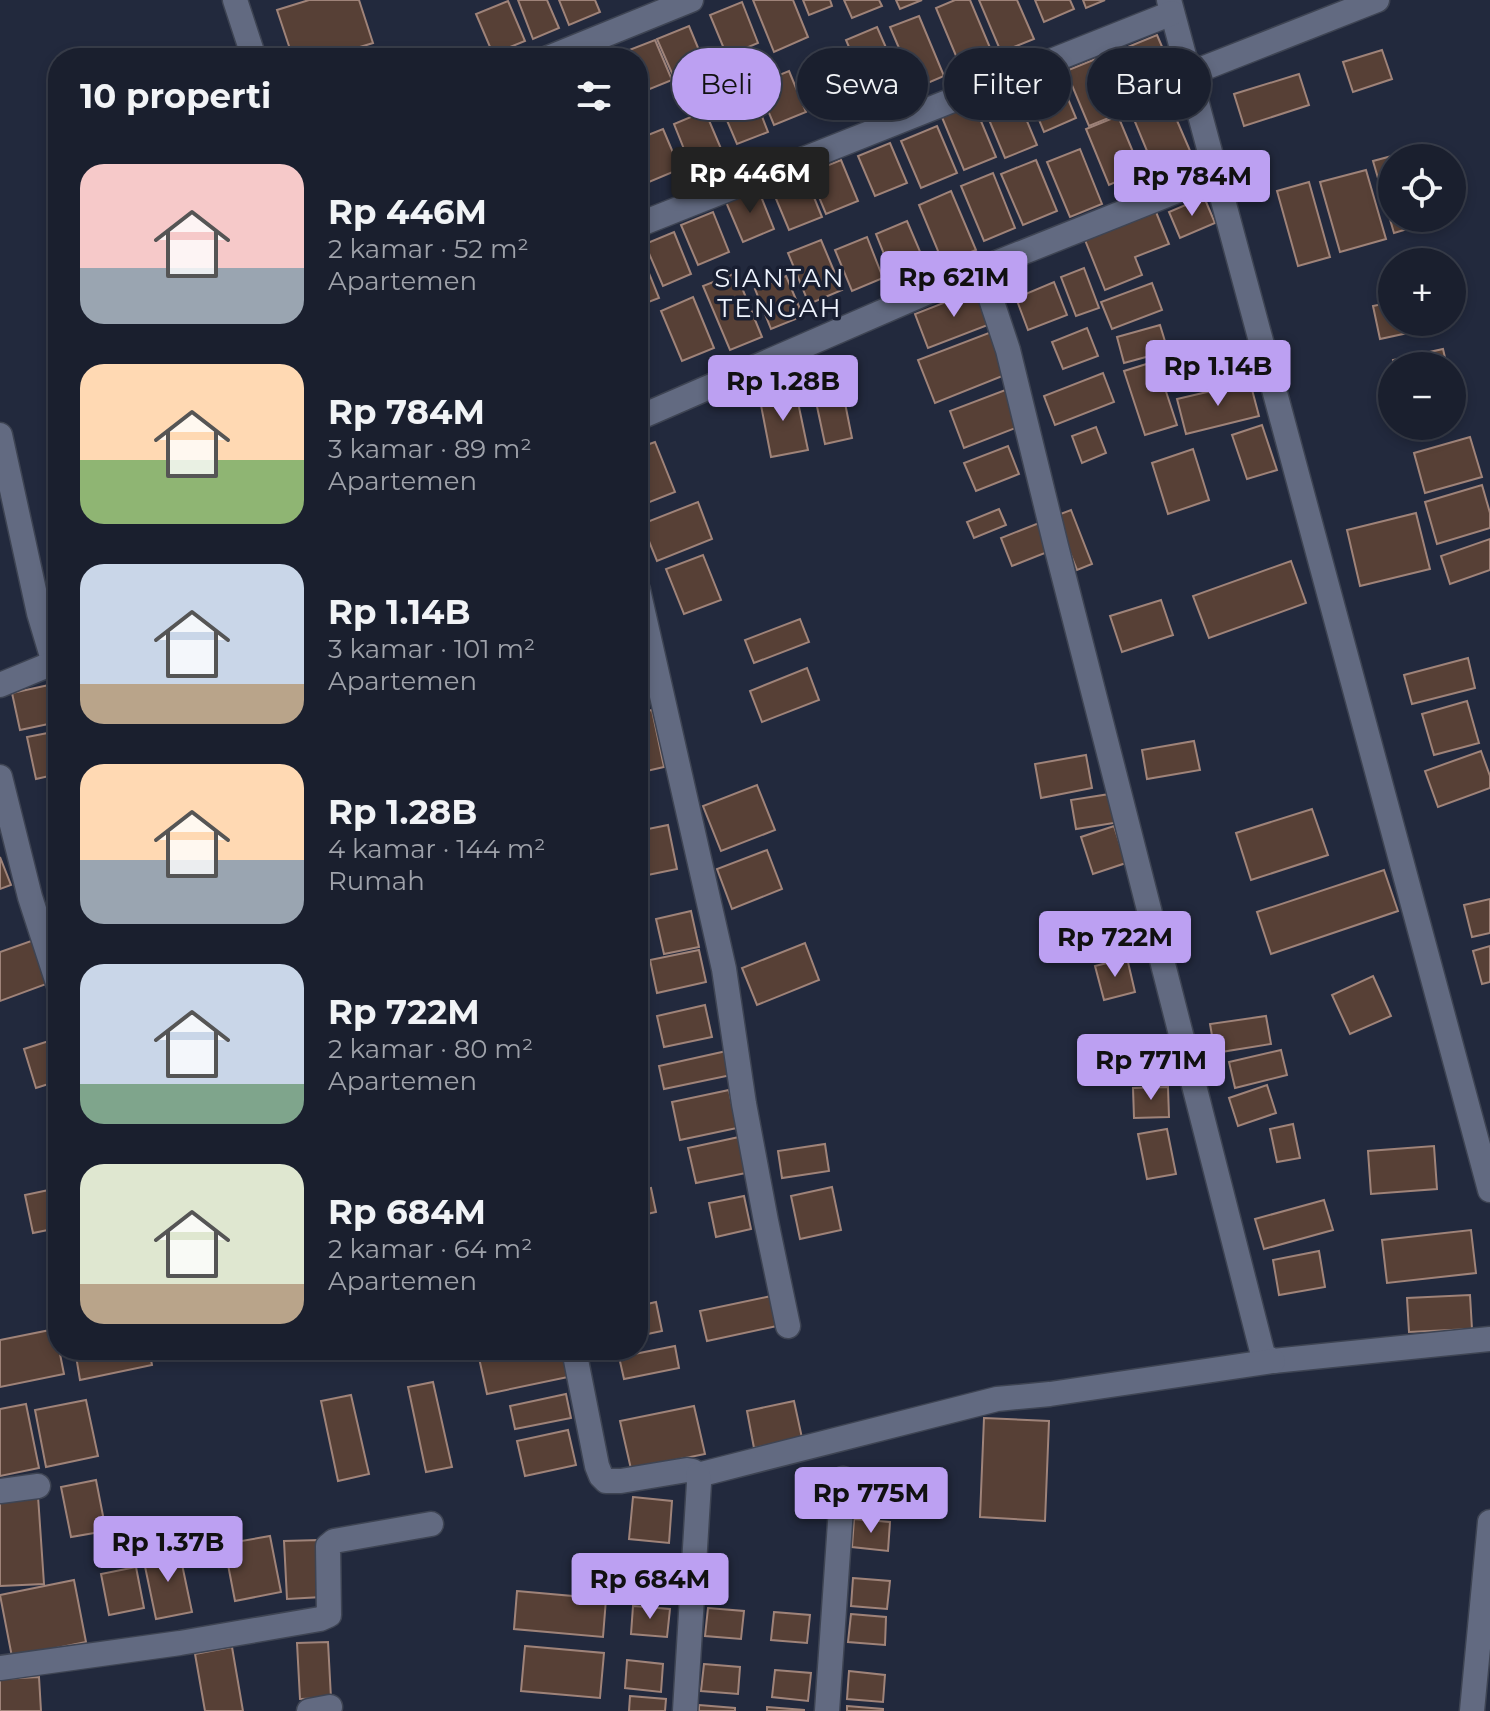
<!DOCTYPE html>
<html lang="id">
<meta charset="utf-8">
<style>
body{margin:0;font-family:Montserrat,sans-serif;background:#272c3a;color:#f1f3f6;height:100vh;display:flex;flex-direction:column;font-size:30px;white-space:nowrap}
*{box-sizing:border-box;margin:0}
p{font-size:26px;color:#9fa2aa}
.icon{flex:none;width:44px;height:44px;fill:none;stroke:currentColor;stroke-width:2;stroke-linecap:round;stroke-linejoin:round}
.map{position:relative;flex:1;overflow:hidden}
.side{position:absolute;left:48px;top:48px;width:600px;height:1312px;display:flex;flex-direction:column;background:#1a1f2e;border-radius:32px;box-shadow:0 4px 12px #0003,0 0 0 2px #383d4a}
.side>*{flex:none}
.guide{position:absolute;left:672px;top:48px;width:698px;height:72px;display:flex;gap:16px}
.controls{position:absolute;left:1378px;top:144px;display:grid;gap:16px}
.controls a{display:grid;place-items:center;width:88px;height:88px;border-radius:50%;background:#1a1f2e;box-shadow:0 4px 12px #0003,0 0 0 2px #383d4a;font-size:40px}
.price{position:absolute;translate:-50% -68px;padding:0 18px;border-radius:8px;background:#bca0f2;color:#111;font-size:26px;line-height:52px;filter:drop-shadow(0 2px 4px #0008)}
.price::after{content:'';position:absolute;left:50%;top:48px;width:24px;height:18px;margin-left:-12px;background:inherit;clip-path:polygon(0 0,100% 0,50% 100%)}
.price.selected{background:#222;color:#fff}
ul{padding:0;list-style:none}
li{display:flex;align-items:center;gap:24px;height:200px;padding:0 32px}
li span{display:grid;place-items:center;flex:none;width:224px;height:160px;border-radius:24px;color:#555}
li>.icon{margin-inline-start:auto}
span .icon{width:96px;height:96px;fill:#fffc;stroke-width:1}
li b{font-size:34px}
h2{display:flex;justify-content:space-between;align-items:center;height:96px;padding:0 32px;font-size:34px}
.tag{padding:0 28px;border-radius:36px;background:#1a1f2e;box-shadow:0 4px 12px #0003,0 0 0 2px #383d4a;font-size:28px;line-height:72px}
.tag.selected{background:#bca0f2;color:#111}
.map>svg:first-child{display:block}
.building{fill:#574036;stroke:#9f8379;stroke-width:2}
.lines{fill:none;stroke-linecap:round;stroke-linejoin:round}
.street-casing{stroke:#3e4453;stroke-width:27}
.street{stroke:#626a81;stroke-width:24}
.labels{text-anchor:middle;stroke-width:7;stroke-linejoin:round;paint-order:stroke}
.quarter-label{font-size:26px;letter-spacing:2px;fill:#eef3fd;stroke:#191f32}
</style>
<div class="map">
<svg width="1490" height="1711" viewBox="0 0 1490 1711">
<rect width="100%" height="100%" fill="#22293d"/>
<g class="building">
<path d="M309,0h50l14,43 -49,15h-31l-16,-48z"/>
<path d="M518,0h29l12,28 -26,11z"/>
<path d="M559,0h36l5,12 -31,13z"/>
<path d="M753,0h40l15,37 -34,15z"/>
<path d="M803,0h27l2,6 -23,9z"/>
<path d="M844,0h35l3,6 -30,12z"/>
<path d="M896,0h26l-22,9z"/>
<path d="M955,0h15l21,50 -32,13 -23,-55z"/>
<path d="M979,0h38l17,39 -33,13z"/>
<path d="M1035,0h35l4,9 -30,13z"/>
<path d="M1083,0h22l-19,8z"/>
<path d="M508,1l17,40 -32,13 -17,-40z"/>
<path d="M742,2l16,41 -31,13 -17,-41z"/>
<path d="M919,16l25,60 -28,12 -26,-61z"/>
<path d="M689,26l17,41 -31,13 -18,-41z"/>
<path d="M877,27l24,55 -32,13 -23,-55z"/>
<path d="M1157,35l18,42 -44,19 -18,-43z"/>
<path d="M655,40l17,40 -32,13 -2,-6v-29h-12l-2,-6z"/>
<path d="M837,48l24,55 -32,13 -23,-55z"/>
<path d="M1382,50l10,29 -39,13 -10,-30z"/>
<path d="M1098,58l23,55 -32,13 -23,-55z"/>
<path d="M1053,63l23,55 -32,14 -23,-56z"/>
<path d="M789,71l17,41 -32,13 -17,-41z"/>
<path d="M1299,74l10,31 -65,21 -10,-32z"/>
<path d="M1014,90l23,55 -32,13 -23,-55z"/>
<path d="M752,91l16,41 -31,12 -17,-40z"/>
<path d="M973,102l23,55 -32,13 -23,-55z"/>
<path d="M1169,102l22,51 -37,15 -21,-51z"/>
<path d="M705,111l17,40 -32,13 -16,-40z"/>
<path d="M1118,116l23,55 -32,14 -23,-56z"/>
<path d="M937,126l20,47 -36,15 -20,-47z"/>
<path d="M663,129l17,40 -31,13 -11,-25v-18z"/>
<path d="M890,143l17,40 -32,13 -17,-40z"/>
<path d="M1080,149l22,55 -32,13 -23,-55z"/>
<path d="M1403,153l2,5h-13v60h30l2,6 -30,9 -21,-72z"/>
<path d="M841,160l17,41 -32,13 -17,-41z"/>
<path d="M1036,160l21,51 -34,14 -22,-51z"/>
<path d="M1366,170l20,69 -46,13 -20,-70z"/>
<path d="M993,173l22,55 -31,13 -23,-55z"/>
<path d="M807,180l15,37 -33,13 -15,-36z"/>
<path d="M1309,182l21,75 -32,9 -21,-75z"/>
<path d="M758,189l16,40 -31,13 -17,-40z"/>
<path d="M951,191l25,59 -33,13 -24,-58z"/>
<path d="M1204,197l11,26 -35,15 -11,-26z"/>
<path d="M713,212l16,40 -31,13 -17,-40z"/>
<path d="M1156,212l13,32 -34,13 7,18 -37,15 -20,-50z"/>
<path d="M907,221l17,40 -32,13 -16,-40z"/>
<path d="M674,232l17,42 -28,12 -18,-42z"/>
<path d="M867,237l16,41 -31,13 -17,-41z"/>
<path d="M821,240l21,50 -33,14 -21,-51z"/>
<path d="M640,251l19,47 -21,8v-54z"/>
<path d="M1084,268l15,40 -23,8 -15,-39z"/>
<path d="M736,273l26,64 -32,13 -27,-64z"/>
<path d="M786,276l17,40 -32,13 -16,-40z"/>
<path d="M1054,282l13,33 -39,15 -12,-32z"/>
<path d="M1152,283l10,27 -50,19 -11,-27z"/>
<path d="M979,289l14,34 -65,25 -13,-34z"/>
<path d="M693,297l21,51 -32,13 -21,-50z"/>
<path d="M1392,302v20h52l1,3 -65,14 -7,-33z"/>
<path d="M1160,325l8,26 -44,12 -7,-26z"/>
<path d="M1087,328l11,28 -35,13 -11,-27z"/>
<path d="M994,331l16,42 -75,30 -17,-43z"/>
<path d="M1443,349l4,17h-53l-1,-6z"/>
<path d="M1156,361l21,64 -32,10 -21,-64z"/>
<path d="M1103,373l11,29 -59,23 -11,-29z"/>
<path d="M840,378l12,60 -27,6 -13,-61z"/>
<path d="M1250,382l9,34 -73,18 -9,-35z"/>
<path d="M795,388l13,62 -37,7 -12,-62z"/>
<path d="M1008,389l15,36 -59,23 -14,-37z"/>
<path d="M1262,425l15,45 -30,9 -15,-44z"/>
<path d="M1096,427l10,26 -24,10 -10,-27z"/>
<path d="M1470,437l12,40 -57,16 -11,-40z"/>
<path d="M655,442l20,50 -33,13 -4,-9v-48z"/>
<path d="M1008,446l11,28 -43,17 -12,-28z"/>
<path d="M1193,449l16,51 -41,14 -16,-51z"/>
<path d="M1482,485l8,28v15l-53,16 -12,-42z"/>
<path d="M698,502l14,37 -55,22 -15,-37z"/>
<path d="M999,509l7,16 -32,13 -7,-16z"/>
<path d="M1071,510l21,54 -15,6 -22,-54z"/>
<path d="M1416,513l14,56 -70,17 -13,-56z"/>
<path d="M1039,523l11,28 -38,15 -11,-28z"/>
<path d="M1490,539v31l-40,14 -9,-28z"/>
<path d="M703,555l18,45 -37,14 -18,-45z"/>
<path d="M1291,561l15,42 -97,35 -16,-42z"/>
<path d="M1161,600l12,35 -51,17 -12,-36z"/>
<path d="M800,619l9,23 -55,21 -9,-23z"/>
<path d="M1468,658l7,30 -63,16 -8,-29z"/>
<path d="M807,668l12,32 -57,22 -12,-31z"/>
<path d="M58,683v39l-38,8 -8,-37z"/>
<path d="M1467,701l12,42 -45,12 -12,-41z"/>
<path d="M652,710l12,57 -26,6v-60z"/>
<path d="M58,731v43l-22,5 -9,-42z"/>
<path d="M1194,741l6,29 -53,9 -5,-29z"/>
<path d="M1481,751l9,25v12l-52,19 -13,-36z"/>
<path d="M1086,755l6,33 -51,10 -6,-34z"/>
<path d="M757,785l18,45 -54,21 -18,-45z"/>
<path d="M1116,793l4,29 -44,7 -5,-29z"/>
<path d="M1312,809l16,46 -77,25 -15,-47z"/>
<path d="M668,825l9,44 -39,8v-46z"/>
<path d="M1114,826l12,37 -33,11 -12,-37z"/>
<path d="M58,830v47l-10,-45z"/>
<path d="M767,850l15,39 -50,20 -15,-40z"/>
<path d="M0,857l11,28 -11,4z"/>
<path d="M1384,870l14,41 -127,43 -14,-42z"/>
<path d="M1490,899v34l-18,4 -8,-32z"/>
<path d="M638,909l8,39 -8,2z"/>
<path d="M691,911l8,36 -35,7 -8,-35z"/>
<path d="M34,940l15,43 -49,18v-49z"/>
<path d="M805,943l14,37 -62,25 -15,-37z"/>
<path d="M1490,946v36l-8,2 -9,-33z"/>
<path d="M699,950l7,32 -49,11 -7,-33z"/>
<path d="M1127,958l8,34 -31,8 -9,-34z"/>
<path d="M1373,976l18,40 -41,18 -18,-39z"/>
<path d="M705,1005l7,32 -48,10 -7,-31z"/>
<path d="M1266,1016l5,28 -56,9 -5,-29z"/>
<path d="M58,1038v43l-22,7 -12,-39z"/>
<path d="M731,1050l5,24 -72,15 -5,-23z"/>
<path d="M1281,1050l6,25 -52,13 -6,-26z"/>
<path d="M1267,1085l9,28 -38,13 -9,-28z"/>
<path d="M1168,1087l1,30 -35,1 -1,-30z"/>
<path d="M729,1090l8,38 -57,12 -8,-38z"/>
<path d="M1293,1124l7,34 -23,4 -7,-33z"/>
<path d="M1167,1129l9,45 -29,5 -9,-45z"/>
<path d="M739,1137l7,36 -50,10 -8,-35z"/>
<path d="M825,1144l4,27 -47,7 -4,-27z"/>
<path d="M1434,1146l3,43 -66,5 -3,-43z"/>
<path d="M832,1187l9,43 -41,9 -9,-43z"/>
<path d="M58,1188v40l-25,5 -8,-38z"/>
<path d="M651,1188l5,24 -18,4v-25z"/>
<path d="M744,1196l7,33 -35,8 -7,-34z"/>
<path d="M1324,1200l9,30 -69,19 -9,-30z"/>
<path d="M1471,1230l5,43 -89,10 -5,-43z"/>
<path d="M641,1233l7,30 -10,2v-31z"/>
<path d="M1319,1251l6,36 -46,8 -6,-35z"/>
<path d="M1470,1295l2,34 -63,3 -2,-34z"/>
<path d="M771,1296l6,30 -70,15 -7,-30z"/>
<path d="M656,1302l6,29 -24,5v-30z"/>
<path d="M55,1329l9,45 -64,13v-47z"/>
<path d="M675,1346l4,22 -55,11 -5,-22z"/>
<path d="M75,1350h74l3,15 -72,15z"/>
<path d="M517,1350h45l6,27 -81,17 -8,-36z"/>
<path d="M433,1382l19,85 -26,5 -18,-85z"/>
<path d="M566,1394l5,24 -56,11 -5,-23z"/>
<path d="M351,1395l18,79 -31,7 -17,-80z"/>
<path d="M86,1400l12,56 -52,11 -11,-57z"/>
<path d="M794,1401l8,37 -48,10 -7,-37z"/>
<path d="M26,1404l13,64 -39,8v-67z"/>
<path d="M694,1406l11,48 -74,15 -11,-48z"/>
<path d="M984,1418l65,3 -4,100 -65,-4z"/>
<path d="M568,1430l8,35 -51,11 -8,-35z"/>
<path d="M96,1480l10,51 -35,6 -10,-50z"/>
<path d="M859,1480l36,4 -2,28 -37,-3z"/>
<path d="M38,1496l6,88 -44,2v-88z"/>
<path d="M633,1497l39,4 -3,42 -40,-4z"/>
<path d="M854,1519l36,3 -2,29 -36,-4z"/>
<path d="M270,1536l11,56 -46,9 -11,-57z"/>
<path d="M319,1540l3,57 -35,2 -3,-58z"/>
<path d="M179,1550l13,62 -36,7 -13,-62z"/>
<path d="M635,1564l36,3 -3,28 -35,-3z"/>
<path d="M136,1567l8,41 -35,7 -8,-41z"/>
<path d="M853,1578l37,3 -3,28 -36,-3z"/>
<path d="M74,1580l12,62 -74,15 -12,-62z"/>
<path d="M517,1591l89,8 -3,38 -89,-8z"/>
<path d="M633,1606l37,3 -3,28 -36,-3z"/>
<path d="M708,1608l36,3 -3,28 -36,-3z"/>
<path d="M774,1612l36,3 -3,28 -36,-3z"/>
<path d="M851,1614l35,3 -1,28 -37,-3z"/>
<path d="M328,1642l3,56 -31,1 -3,-56z"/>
<path d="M525,1646l79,7 -4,45 -79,-7z"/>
<path d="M232,1647l11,64h-38l-10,-57z"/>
<path d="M627,1660l36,4 -2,28 -36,-4z"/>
<path d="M704,1664l36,3 -2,27 -37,-3z"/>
<path d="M775,1670l36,3 -3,28 -36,-4z"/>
<path d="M849,1671l36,4 -2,27 -36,-3z"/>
<path d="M39,1677l2,34h-41v-32z"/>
<path d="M630,1696l36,3 -1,12h-36z"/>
<path d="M699,1705l36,3v3h-36z"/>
<path d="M847,1706l36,3v2h-36z"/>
<path d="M767,1707l37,3v1h-37z"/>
</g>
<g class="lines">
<g class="street-casing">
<g id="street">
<path d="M235,0l19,58"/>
<path d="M1169,0l321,1190"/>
<path d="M548,58l143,-58"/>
<path d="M1189,74l188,-74"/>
<path d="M638,225l534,-212"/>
<path d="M981,269l27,81 48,196 207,809 10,6 217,-22"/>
<path d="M638,418l343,-149 236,-94"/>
<path d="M0,435l39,178 15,50"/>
<path d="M638,590l86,379 20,135 22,117 22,105"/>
<path d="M0,685l58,-24"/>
<path d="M0,777l30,120 28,86"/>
<path d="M574,1350l23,116 4,10 5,5h15l66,-11 6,1 5,4 299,-76 53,-5 223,-33"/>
<path d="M0,1491l38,-5"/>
<path d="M0,1668l180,-25 140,-24 9,-4 -1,-69 6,-5 97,-17"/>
<path d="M309,1711l21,-4"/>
<path d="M685,1711l14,-228 -1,-8"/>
<path d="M827,1711l16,-232"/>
<path d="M1472,1711l18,-189"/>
</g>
</g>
<use href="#street" class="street"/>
</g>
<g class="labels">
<g class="quarter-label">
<text x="780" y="287">SIANTAN<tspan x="780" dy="30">TENGAH</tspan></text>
</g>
</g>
</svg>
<div class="controls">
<a><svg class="icon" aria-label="locate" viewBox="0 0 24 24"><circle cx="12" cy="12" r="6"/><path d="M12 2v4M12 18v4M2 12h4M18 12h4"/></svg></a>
<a>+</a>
<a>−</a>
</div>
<b class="price selected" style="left:750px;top:215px">Rp 446M</b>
<b class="price" style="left:1192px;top:218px">Rp 784M</b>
<b class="price" style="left:954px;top:319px">Rp 621M</b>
<b class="price" style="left:1218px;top:408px">Rp 1.14B</b>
<b class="price" style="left:783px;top:423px">Rp 1.28B</b>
<b class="price" style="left:1115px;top:979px">Rp 722M</b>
<b class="price" style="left:1151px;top:1102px">Rp 771M</b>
<b class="price" style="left:871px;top:1535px">Rp 775M</b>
<b class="price" style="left:168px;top:1584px">Rp 1.37B</b>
<b class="price" style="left:650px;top:1621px">Rp 684M</b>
<div class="guide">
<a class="tag selected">Beli</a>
<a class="tag">Sewa</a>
<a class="tag">Filter</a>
<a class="tag">Baru</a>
</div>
<section class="side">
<h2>10 properti<svg class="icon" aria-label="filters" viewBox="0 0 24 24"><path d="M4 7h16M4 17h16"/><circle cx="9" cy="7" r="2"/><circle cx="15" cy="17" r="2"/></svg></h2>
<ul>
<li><span style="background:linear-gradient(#f6c9c9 65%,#9aa5b1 0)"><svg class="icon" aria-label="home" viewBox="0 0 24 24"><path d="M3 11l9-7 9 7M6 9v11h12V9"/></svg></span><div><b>Rp 446M</b><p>2 kamar · 52 m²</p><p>Apartemen</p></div></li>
<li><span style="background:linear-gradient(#ffd9b3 60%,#8fb573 0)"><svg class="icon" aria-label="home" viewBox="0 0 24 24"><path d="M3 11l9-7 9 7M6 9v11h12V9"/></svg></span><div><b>Rp 784M</b><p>3 kamar · 89 m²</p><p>Apartemen</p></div></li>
<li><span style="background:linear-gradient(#c9d6e8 75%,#b9a48a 0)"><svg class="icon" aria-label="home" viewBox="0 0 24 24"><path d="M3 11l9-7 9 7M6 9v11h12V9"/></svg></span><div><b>Rp 1.14B</b><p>3 kamar · 101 m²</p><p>Apartemen</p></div></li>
<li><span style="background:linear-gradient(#ffd9b3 60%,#9aa5b1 0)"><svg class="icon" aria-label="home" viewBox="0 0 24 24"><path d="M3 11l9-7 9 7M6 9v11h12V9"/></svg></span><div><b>Rp 1.28B</b><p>4 kamar · 144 m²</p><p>Rumah</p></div></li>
<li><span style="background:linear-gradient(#c9d6e8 75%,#7fa58c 0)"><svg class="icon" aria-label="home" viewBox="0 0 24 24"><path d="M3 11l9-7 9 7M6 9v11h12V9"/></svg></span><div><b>Rp 722M</b><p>2 kamar · 80 m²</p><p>Apartemen</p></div></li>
<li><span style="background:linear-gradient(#dfe7d0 75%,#b9a48a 0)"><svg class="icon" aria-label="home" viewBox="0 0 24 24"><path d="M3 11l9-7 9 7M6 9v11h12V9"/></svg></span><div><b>Rp 684M</b><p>2 kamar · 64 m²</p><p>Apartemen</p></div></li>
</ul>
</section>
</div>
